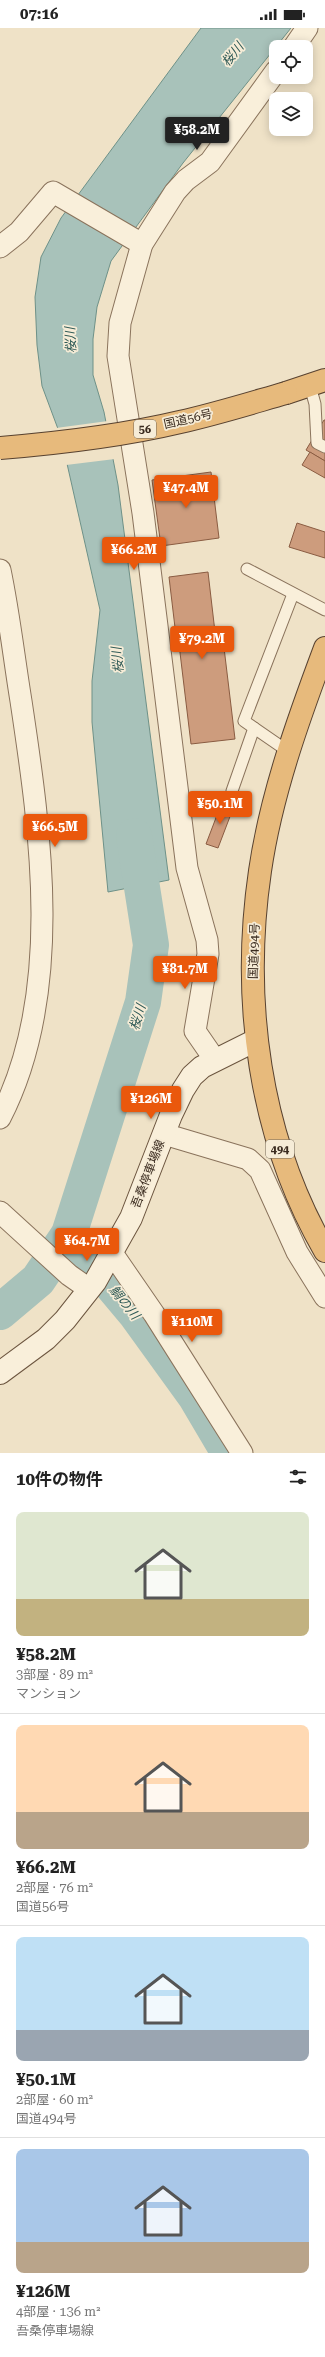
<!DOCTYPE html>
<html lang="ja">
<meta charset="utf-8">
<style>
body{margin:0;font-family:"Roboto Serif","Noto Sans JP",serif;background:#f2f2f2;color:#222;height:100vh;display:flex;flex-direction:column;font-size:15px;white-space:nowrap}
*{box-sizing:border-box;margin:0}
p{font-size:13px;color:#767676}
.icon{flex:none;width:22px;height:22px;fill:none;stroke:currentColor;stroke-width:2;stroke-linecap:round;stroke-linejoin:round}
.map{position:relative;height:1425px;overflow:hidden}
.drawer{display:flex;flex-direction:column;background:#fff;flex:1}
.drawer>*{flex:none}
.fabs{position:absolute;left:269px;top:12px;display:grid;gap:8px}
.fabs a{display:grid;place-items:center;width:44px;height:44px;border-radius:8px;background:#fff;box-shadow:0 2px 10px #0003;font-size:20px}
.price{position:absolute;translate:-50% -34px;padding:0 9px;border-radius:4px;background:#ea580c;color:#fff;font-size:13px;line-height:26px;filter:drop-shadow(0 1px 2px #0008)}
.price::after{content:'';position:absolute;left:50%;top:24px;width:12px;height:9px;margin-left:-6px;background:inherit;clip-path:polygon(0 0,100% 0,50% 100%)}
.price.on{background:#222;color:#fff}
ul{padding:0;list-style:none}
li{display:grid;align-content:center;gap:8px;height:212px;padding:0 16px}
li+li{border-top:1px solid #e0e0e0}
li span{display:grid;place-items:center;height:124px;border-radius:8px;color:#555}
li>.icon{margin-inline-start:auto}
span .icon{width:72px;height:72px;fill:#fffc;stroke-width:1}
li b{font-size:17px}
h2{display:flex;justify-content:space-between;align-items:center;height:48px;padding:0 16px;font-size:17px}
.status{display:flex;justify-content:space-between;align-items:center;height:28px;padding:0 20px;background:#fff;direction:ltr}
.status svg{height:11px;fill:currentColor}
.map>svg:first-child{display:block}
.water{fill:#a8c2ba;stroke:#6e9188}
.pier{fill:#efe2c7}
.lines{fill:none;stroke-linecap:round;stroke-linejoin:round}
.river{stroke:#a8c2ba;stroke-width:36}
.building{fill:#cd9c7d;stroke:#8a5c42}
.service-casing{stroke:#8a735c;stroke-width:13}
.minor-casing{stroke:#8a735c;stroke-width:23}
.secondary-casing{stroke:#6c553f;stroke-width:24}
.trunk-casing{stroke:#584230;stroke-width:24}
.service{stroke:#f9efda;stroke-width:11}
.minor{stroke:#f9efda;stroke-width:21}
.secondary{stroke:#f9efda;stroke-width:22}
.trunk{stroke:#e7ba7c;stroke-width:22}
.trunk-bridge-casing{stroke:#584230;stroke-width:24;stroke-linecap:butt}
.trunk-bridge{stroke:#e7ba7c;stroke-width:22}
.labels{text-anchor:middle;stroke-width:3.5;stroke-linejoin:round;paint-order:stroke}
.shield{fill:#f6ecd7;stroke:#736657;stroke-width:1}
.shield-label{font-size:11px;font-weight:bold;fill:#3b2c20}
.street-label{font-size:12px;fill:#3b2c20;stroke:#f6ecd7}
.water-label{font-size:13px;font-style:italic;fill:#2f5a56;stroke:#f6ecd7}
</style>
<div class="status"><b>07:16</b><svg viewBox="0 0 49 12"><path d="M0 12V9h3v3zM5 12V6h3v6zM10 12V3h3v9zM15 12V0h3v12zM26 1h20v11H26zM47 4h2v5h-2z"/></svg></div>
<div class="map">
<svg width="325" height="1425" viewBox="0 0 325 1425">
<rect width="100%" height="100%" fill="#efe2c7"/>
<path class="water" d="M201,0h90l-108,135 -72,98 -14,46 -4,32v36l11,37 14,73 51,395 -61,12 -16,-170v-41l8,-71 -39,-173 -19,-51 -5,-41 -2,-48 6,-40 20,-39z"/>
<path class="pier" d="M108,393l7,38 -49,6 -10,-37z"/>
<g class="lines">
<g class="river">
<path d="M69,1206l67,80 60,83 33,56"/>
<path d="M0,1284l38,-32 31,-46 74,-232 8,-57 -17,-109"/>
</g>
</g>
<g class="building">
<path d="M324,392h1v41l-19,-11z"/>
<path d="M310,424l15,9v17l-23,-13z"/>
<path d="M211,444l8,66 -58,8 -9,-66z"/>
<path d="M297,495l28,9v26l-36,-11z"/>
<path d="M208,544l7,60 7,-1 13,108 -44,5 -13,-108h-2l-7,-59z"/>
<path d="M222,774l12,4 -16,42 -12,-4z"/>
</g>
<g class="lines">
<g class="service-casing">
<g id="service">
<path d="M310,358l5,18 2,39 8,4"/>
<path d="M247,541l78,41"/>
<path d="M289,724l-45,-31 49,-127"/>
<path d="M232,763l22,-63"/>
</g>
</g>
<g class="minor-casing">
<g id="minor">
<path d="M294,19l13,-19"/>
<path d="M0,219l19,-15 34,-40 89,52"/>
<path d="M0,542c9,43 14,88 21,131 20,133 43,293 -21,417"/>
<path d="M215,1032l-20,-29 13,-77 -1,-14 -20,-72 -44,-355 -25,-157 2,-33 22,-79 33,-52 11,-12 24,-18 66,-91"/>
<path d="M164,1106l84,25 12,11 37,82 28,45"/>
<path d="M0,1184l69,63 20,14"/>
<path d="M112,1225l42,61 88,139"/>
</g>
</g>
<g class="secondary-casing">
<path id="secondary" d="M0,1345l46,-34 19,-19 30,-38 36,-64 40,-103 12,-25 9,-14 10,-9 54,-27"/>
</g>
<g class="trunk-casing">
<g id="trunk">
<path d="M286,365l39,-13"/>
<path d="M325,620c-27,72 -54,147 -65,223 -19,129 -1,266 65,380"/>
</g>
</g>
<use href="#service" class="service"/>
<use href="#minor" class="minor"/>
<use href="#secondary" class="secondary"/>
<use href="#trunk" class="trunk"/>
<g class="trunk-bridge-casing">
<path id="trunk-bridge" d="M0,420c61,-5 121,-12 180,-26 36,-8 71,-19 106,-29"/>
</g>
<use href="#trunk-bridge" class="trunk-bridge"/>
</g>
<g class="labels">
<g class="shield">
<rect x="134" y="392" width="22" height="18" rx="3"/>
<rect x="266" y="1112" width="28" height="18" rx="3"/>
</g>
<g class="shield-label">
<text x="145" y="405">56</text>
<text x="280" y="1125">494</text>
</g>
<g class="street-label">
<text transform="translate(188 391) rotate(-13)" y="4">国道56号</text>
<text transform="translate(254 923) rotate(-88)" y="4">国道494号</text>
<text transform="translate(148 1146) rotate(-69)" y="4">吾桑停車場線</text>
</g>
<g class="water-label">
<text transform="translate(232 26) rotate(-51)" y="5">桜川</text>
<text transform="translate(70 312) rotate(-93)" y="5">桜川</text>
<text transform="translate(117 632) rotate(-96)" y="5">桜川</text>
<text transform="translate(137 989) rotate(-73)" y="5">桜川</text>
<text transform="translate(125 1274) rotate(51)" y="5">鯛の川</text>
</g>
</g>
</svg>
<div class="fabs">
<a><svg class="icon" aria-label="locate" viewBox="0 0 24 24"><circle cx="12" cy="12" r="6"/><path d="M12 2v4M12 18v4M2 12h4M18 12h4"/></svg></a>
<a><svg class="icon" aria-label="layers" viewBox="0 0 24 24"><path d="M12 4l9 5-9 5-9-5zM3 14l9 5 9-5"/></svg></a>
</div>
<b class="price on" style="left:197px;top:123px">¥58.2M</b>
<b class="price" style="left:186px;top:481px">¥47.4M</b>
<b class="price" style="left:134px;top:543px">¥66.2M</b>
<b class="price" style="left:202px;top:632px">¥79.2M</b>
<b class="price" style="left:220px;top:797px">¥50.1M</b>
<b class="price" style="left:55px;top:820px">¥66.5M</b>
<b class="price" style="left:185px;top:962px">¥81.7M</b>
<b class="price" style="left:151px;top:1092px">¥126M</b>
<b class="price" style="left:87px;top:1234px">¥64.7M</b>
<b class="price" style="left:192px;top:1315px">¥110M</b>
</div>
<section class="drawer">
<h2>10件の物件<svg class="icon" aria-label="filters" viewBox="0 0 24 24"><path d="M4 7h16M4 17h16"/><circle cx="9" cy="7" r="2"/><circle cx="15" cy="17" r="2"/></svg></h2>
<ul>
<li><span style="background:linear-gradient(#dfe7d0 70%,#c2b280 0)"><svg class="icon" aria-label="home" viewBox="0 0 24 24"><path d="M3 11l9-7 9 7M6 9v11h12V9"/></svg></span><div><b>¥58.2M</b><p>3部屋 · 89 m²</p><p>マンション</p></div></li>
<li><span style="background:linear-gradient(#ffd9b3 70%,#b9a48a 0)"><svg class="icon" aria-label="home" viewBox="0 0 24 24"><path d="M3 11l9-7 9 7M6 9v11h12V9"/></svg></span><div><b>¥66.2M</b><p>2部屋 · 76 m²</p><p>国道56号</p></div></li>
<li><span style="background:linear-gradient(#bfe0f5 75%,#9aa5b1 0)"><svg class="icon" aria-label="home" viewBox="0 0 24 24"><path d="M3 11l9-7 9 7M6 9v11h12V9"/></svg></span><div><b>¥50.1M</b><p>2部屋 · 60 m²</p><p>国道494号</p></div></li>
<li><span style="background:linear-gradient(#a9c7e8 75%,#b9a48a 0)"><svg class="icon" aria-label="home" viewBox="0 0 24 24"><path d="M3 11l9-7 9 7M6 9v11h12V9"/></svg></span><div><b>¥126M</b><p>4部屋 · 136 m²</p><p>吾桑停車場線</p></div></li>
</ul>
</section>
